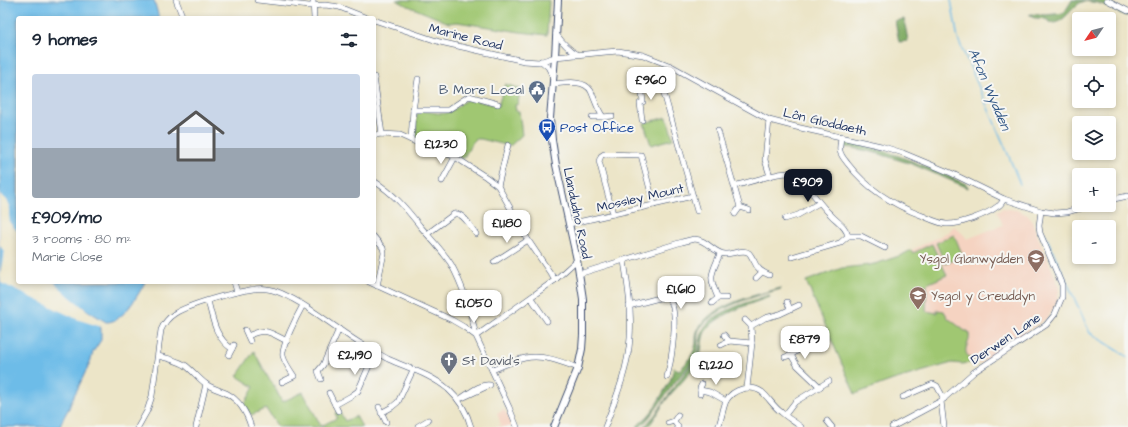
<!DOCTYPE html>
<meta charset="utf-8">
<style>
body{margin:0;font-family:"Architects Daughter",sans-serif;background:#f2f2f3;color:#1f2937;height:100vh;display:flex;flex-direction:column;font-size:15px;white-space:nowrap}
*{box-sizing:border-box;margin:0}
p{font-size:13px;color:#747a83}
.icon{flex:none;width:22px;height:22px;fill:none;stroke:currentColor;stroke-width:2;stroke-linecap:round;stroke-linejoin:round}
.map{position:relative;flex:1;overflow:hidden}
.details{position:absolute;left:16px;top:16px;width:360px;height:268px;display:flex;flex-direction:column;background:#fff;border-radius:4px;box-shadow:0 2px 6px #0003}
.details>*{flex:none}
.needle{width:26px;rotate:235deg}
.buttons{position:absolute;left:1072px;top:12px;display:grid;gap:8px}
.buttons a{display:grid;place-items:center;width:44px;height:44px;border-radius:4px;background:#fff;box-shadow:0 2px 6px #0003;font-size:20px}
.price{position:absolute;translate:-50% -34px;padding:0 9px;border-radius:8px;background:#fff;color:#222;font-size:13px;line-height:26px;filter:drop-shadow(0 1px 2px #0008)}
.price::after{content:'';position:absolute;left:50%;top:24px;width:12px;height:9px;margin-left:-6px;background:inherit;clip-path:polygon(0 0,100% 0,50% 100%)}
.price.selected{background:#111827;color:#fff}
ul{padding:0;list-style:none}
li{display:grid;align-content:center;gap:8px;height:212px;padding:0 16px}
li span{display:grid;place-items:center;height:124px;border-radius:4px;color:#555}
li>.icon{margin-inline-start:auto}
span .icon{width:72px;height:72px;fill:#fffc;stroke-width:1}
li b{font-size:17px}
h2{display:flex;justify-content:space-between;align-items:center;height:48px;padding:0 16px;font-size:17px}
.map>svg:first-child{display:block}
.built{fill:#f5d3c1}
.green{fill:#a0c772;stroke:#5e7b68}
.forest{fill:#80ac64;stroke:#4e6e61}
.water{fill:#6dbce8;stroke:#4476a3}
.pier{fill:#ece5c8}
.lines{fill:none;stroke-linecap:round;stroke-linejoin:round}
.stream{stroke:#6dbce8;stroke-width:1.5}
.minor-casing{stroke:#3a4a6e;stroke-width:6}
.major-casing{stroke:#3a4a6e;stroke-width:8}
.minor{stroke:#fff;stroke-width:5}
.major{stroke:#fff;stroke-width:6}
.labels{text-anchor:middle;stroke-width:4;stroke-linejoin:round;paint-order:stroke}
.street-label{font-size:13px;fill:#1b2f5e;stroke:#f6f6f2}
.service-label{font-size:13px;fill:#4e5e75;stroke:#f6f6f2;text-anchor:end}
.transit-label{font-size:13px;fill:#164399;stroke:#f6f6f2;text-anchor:start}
.education-label{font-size:13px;fill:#785e54;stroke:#f6f6f2;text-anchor:end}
.worship-label{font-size:13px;fill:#5b616d;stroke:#f6f6f2;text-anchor:start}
.water-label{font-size:14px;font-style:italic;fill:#345987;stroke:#f6f6f2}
</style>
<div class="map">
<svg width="1128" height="427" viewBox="0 0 1128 427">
<rect width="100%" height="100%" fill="#f6f6f2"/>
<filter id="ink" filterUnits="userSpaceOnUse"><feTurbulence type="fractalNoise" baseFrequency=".025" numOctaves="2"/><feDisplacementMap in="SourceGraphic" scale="8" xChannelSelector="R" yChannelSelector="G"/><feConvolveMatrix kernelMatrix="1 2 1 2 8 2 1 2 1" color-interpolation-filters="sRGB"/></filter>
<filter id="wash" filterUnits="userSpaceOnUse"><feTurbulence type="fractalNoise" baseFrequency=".012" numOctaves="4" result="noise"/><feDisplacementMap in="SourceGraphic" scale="16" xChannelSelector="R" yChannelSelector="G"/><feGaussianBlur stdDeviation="0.9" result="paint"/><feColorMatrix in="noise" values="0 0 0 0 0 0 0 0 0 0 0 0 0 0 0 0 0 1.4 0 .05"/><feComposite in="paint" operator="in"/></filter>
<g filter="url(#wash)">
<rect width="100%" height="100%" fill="#ece5c8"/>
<g class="built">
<path d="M1003,208l13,2 12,5 2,2 8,20 18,42 2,6 1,6 -3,12 -9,15 -23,15 -13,8v2l-3,2 -29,19 -3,-2 -14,2 -10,-1 -59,17 -38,14 -49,-113 36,-13 28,-3 32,-10 46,-23 6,-6 10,9 3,4 36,-14 -6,-14z"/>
<path d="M503,409l5,6 4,12h-15l4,-2 -4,-12 4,-1z"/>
</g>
<g class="green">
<path d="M396,0h153l-2,35 -27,-3 -63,-10 -8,1 -43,-18z"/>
<path d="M505,84l15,5 -2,15 -3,1 1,6h3l3,24 -12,11 -29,-7h-5l-4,4 -9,16 -15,-8 -32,-12v-2l1,-25c10,-3 19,3 29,1 9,-2 15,-12 24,-14l28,7z"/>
<path d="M667,117l6,22 -22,6 -7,-22z"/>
<path d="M954,235l9,21 -18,8 -9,-21z"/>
<path d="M932,244l15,31 -20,9 -1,27 11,2v-3l7,1 4,7 17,13h3c5,11 -7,17 0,25 1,2 5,4 8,6l-14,2 -10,-1 -59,17 -38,14 -49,-113 36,-13 28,-3 8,-2 24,-8 9,-5 2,3z"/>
<path d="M254,351l16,30 3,3 9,18 21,-10 18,34 16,-8 -2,-5 4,-2 6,10 11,-5 6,11h-84l-12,-18 -15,6 -7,-10 10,-18 -17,-11z"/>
</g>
<g class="forest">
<path d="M1072,0h31l25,13v3c-5,0 -9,-4 -14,-6 -8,-5 -22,-10 -32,-8 -10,4 -18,22 -30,21 -3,-1 -5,-4 -8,-4 -6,-2 -9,1 -15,-4l2,-1 14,1 19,-2z"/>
<path d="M904,19l4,22 -9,1 -4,-21z"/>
<path d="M845,143c12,0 24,4 36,7 29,9 57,22 85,34l2,3v1l-2,-1 -54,-23 -36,-11 -23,-5 -10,-1v-2z"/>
<path d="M781,288v1c-25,7 -65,17 -81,39 -5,7 0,17 -3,24 -6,14 -19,25 -27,37 -10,13 -18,27 -30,38h-4l12,-11 5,-6 17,-29 4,-13 6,2c6,-7 13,-14 15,-23 2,-5 0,-11 2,-16 12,-26 59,-36 84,-43z"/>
<path d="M769,295l1,2c-18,6 -51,17 -63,32 -6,7 -4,18 -7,26 -6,15 -19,28 -30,40 -7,8 -12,19 -19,28l-4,4h-3l11,-12 15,-22 28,-38c3,-8 2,-18 5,-25 10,-19 47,-28 66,-35z"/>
</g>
<g class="water">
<path d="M0,0h154l5,18h-141v223l-13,-12 13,53 38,15 44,27 1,5v11l-8,12 -2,8 -14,30c-3,5 -6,12 -8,18 -4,7 -7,12 -9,19h-60z"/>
<path d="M49,282h96c-7,13 -22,41 -39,40l-37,-23z"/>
</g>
<path class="pier" d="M0,195l5,4 3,4 2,6 -1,6 1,8 8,9v11l-10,-11 6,11 4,15v24h23l16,14 24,13 -13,-8 -21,-19h7l15,14 30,24 3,7 -23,-7 -78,-37 -1,-9 4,-22 -4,-7z"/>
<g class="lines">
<g class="stream">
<path d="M951,0l7,39 50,115 12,30"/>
<path d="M1045,234l45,99 38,24"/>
</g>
</g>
</g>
<g filter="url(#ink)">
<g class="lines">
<g class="minor-casing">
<g id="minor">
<path d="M176,0l7,18"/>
<path d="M257,0l52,6 16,-1 8,1 6,1 28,11"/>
<path d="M313,0l1,18"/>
<path d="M1107,0l21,11"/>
<path d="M374,20l66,22 84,19 15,1 16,-5 51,-5 12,-1 25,4 28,11 98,54 27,7 85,19 22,7 48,20 53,26 37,12 14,2 12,-1 25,-7"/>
<path d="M556,34c6,8 12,15 21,20"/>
<path d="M541,61l7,6 5,10"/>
<path d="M671,66l-8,13 -1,7 35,125"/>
<path d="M374,77l8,57"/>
<path d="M553,84c12,-1 31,-5 38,7 4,9 6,17 12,26l9,-1"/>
<path d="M637,84l25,-2"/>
<path d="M641,84l2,18 -3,1 2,17"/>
<path d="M413,110h35l21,-14 29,8"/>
<path d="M592,117h11"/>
<path d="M718,131l16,55"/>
<path d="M374,135l8,-1 18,1 20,9 18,6 17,7 31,20 12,9 30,54 27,40"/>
<path d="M841,136c0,5 -2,11 -1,15 1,5 5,9 8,13 20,26 45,41 75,52 7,3 15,7 23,8 13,1 42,-10 52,-18 3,-1 4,-4 6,-7"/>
<path d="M411,140l2,-30 5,-31"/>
<path d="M770,176c9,-2 17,-5 26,0 13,10 22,27 34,38 6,7 16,12 18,22"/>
<path d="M374,181c20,13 31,26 46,45 10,12 22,24 31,38 12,22 20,48 25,72l79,-56 22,-20"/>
<path d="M442,181l13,-24"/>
<path d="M498,186l10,-41"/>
<path d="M1109,200l19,-4"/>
<path d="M749,210l-9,-3 -6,-21 36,-10 -5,-16 4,-40"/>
<path d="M613,214l-14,-53 2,-5 3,-2 37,1 13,50"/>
<path d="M735,214l5,-7"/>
<path d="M785,219l13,-4 21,-12"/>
<path d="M569,224l124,-28"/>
<path d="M427,234l27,-20c9,-2 17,13 22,20"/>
<path d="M848,236h13l24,12"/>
<path d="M374,237l9,11 1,5 -7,33"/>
<path d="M720,254c-9,21 -12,22 -2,44h8"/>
<path d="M792,257l41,-12 7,-2 8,-7"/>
<path d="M494,262l34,-22"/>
<path d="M579,274l103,-32c4,-1 8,-2 12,-3 13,0 19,14 31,15 7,1 18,-6 24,-1 2,2 3,5 5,8 3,8 8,11 15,14"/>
<path d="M756,278l6,-6"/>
<path d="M234,282l3,10"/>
<path d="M369,282l83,38 12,7 12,9 33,71 8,20"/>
<path d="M531,298l16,23"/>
<path d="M208,301c5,19 7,36 24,48"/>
<path d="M787,302l3,7"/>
<path d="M712,303l6,-5"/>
<path d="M629,306l34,-9h4c14,9 4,65 0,80"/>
<path d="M745,320l6,6"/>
<path d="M245,330l5,11"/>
<path d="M724,335l5,6"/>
<path d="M248,336c18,-9 22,-3 39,5"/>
<path d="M800,338l5,7"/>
<path d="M721,345l8,-4 23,2"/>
<path d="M229,355l5,-10"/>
<path d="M791,355l21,-14"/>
<path d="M158,356c9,2 18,4 27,9 7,5 13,13 21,19 6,4 13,6 20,9 13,7 21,20 25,34"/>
<path d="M785,357l6,-2 6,10 23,22"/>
<path d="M492,370c11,-4 22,-10 33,-12 18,-4 37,4 53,10"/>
<path d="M321,379l-3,-8 5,-6 16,-36"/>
<path d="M282,382l12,-6c-4,-6 -9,-13 -11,-20 -2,-9 15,-42 20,-51"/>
<path d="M747,388l5,-45 -1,-17 14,-8 15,-4 19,-9"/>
<path d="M700,390l10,2 16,9"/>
<path d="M329,393l6,12 16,-9 7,-5 17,-39"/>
<path d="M700,394v-6l2,-4"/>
<path d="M903,397l30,-13 4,2 7,13"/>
<path d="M458,400c9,-5 22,-17 32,-15l-28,13"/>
<path d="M335,405l3,6"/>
<path d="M379,407l7,15"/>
<path d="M381,413l11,-6 6,-5 15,-32"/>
<path d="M785,415l10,-13 34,-21"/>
<path d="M674,421l4,-6"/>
<path d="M827,421l5,6"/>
<path d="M668,423l6,-2 4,6"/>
<path d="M418,426l10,-6"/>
<path d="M138,427l9,-16 5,-15 9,-66c3,-7 7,-12 13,-16 15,-10 77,-28 93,-25 10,1 18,6 26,10 19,10 35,23 53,35 13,10 28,17 42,25 20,9 42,15 60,30 11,10 19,23 23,38"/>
<path d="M196,427l10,-43"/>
<path d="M605,427c11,-29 23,-58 25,-89 2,-26 -2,-52 -6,-77"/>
<path d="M718,427l1,-2c3,-8 4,-17 7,-24 7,-12 24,-17 36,-9 7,6 11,14 19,20 6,6 13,9 20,15"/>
<path d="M892,427l49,-26"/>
<path d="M944,427l-3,-26 33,-29 72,-47 9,-11 7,-17v-12l-22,-52 -1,-7 2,-15"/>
</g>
</g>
<g class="major-casing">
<path id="major" d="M554,427l24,-59 4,-19 1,-14v-36l-6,-39 -21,-95 -4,-25 -2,-22 5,-61 3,-57"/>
</g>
<use href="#minor" class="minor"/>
<use href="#major" class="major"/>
</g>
</g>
<defs>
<g id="civic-pin" transform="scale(0.9)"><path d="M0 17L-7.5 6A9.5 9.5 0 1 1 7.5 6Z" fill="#5c6f8a" stroke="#f6f6f2"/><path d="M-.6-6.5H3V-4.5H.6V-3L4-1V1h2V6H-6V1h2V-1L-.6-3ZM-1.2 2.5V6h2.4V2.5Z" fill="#fff"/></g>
<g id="bus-pin" transform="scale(0.9)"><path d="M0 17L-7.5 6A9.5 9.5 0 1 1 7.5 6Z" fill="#1a4fb4" stroke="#f6f6f2"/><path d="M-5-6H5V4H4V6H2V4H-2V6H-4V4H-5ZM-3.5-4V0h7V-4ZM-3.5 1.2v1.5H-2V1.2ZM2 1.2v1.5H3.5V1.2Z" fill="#fff"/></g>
<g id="school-pin" transform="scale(0.9)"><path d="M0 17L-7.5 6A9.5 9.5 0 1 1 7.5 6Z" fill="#8d6e63" stroke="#f6f6f2"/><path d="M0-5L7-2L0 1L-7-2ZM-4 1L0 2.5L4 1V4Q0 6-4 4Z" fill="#fff"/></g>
<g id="church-pin" transform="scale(0.9)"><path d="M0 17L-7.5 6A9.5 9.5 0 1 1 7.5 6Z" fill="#6b7280" stroke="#f6f6f2"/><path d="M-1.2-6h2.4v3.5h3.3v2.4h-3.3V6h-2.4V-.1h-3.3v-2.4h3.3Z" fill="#fff"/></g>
</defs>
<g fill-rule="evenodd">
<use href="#civic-pin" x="537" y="89"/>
<use href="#bus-pin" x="547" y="127"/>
<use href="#school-pin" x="1036" y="258"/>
<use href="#school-pin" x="918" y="295"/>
<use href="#church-pin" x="449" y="360"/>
</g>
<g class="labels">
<g class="street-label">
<text transform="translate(466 36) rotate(14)" y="5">Marine Road</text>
<text transform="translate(825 121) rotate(13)" y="5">Lôn Gloddaeth</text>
<text transform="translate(640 197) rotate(-13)" y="5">Mossley Mount</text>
<text transform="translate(578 213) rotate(78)" y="5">Llandudno Road</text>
<text transform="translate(1005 338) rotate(-34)" y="5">Derwen Lane</text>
</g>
<g class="service-label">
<text x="524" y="94">B More Local</text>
</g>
<g class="transit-label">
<text x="560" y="132">Post Office</text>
</g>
<g class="education-label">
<text x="1023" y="263">Ysgol Glanwydden</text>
<text x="931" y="300" text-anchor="start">Ysgol y Creuddyn</text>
</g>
<g class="worship-label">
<text x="462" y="365">St David's</text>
</g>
<g class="water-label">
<text transform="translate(990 89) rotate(67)" y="5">Afon Wydden</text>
</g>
</g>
</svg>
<div class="buttons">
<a><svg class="needle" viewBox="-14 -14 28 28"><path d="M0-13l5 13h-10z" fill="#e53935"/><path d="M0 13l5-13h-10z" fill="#747a83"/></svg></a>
<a><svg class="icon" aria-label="locate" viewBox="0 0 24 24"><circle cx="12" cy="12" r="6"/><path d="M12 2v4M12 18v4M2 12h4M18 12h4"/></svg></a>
<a><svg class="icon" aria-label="layers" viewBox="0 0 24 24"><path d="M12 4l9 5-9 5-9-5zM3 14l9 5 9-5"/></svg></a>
<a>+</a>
<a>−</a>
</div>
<b class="price" style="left:651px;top:101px">£960</b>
<b class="price" style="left:441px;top:165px">£1,230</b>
<b class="price selected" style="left:808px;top:203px">£909</b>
<b class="price" style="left:507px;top:244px">£1,180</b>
<b class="price" style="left:681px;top:310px">£1,610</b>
<b class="price" style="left:474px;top:324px">£1,050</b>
<b class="price" style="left:805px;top:360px">£879</b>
<b class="price" style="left:355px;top:376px">£2,190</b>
<b class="price" style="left:716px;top:386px">£1,220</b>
<section class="details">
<h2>9 homes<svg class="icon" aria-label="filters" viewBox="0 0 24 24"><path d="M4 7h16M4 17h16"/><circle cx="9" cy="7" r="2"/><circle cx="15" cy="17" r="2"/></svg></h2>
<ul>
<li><span style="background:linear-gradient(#c9d6e8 60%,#9aa5b1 0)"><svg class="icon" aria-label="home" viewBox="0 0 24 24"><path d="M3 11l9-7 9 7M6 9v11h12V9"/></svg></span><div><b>£909/mo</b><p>3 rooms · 80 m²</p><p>Marie Close</p></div></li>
</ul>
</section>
</div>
